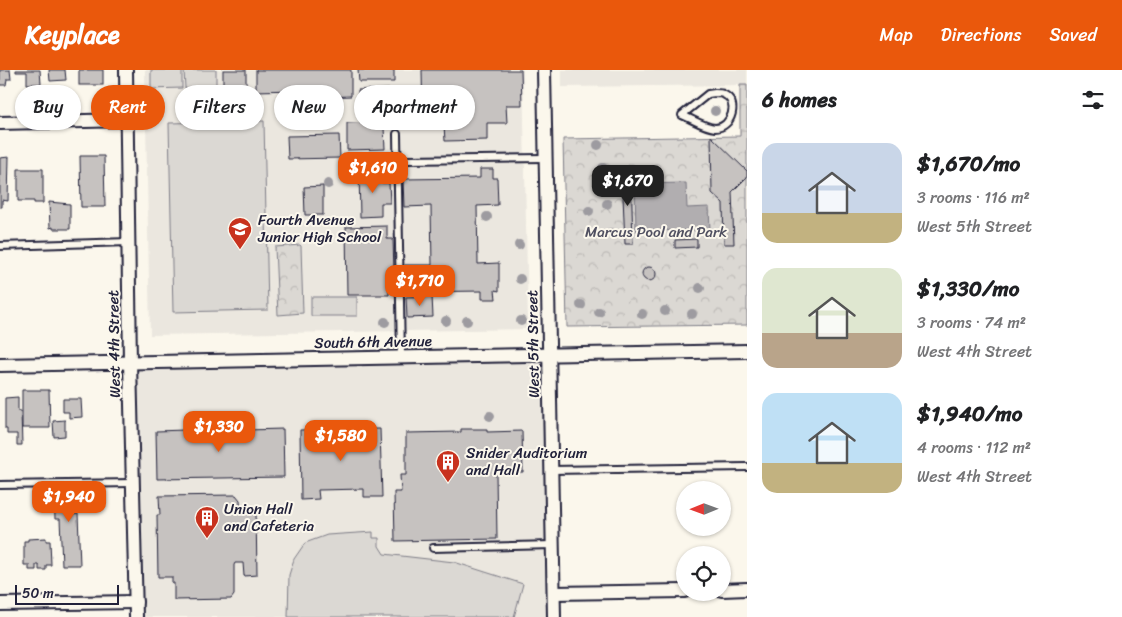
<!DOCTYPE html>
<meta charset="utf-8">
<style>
body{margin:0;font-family:Sriracha,sans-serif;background:#f6f6f6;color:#202124;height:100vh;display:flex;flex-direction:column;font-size:19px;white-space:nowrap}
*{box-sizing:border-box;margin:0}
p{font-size:16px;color:#757577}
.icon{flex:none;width:28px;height:28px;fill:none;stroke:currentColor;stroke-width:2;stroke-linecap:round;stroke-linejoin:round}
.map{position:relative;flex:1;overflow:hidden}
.details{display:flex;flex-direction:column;background:#fff;width:375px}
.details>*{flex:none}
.guide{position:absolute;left:15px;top:15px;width:475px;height:45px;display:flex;gap:10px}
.needle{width:32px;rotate:269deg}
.controls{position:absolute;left:676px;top:411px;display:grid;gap:10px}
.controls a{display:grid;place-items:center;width:55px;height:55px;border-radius:50%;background:#fff;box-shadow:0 1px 4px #0004;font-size:25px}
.scale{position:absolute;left:15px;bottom:12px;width:104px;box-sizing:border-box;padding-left:5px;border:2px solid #22223b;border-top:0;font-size:14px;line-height:18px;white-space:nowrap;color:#22223b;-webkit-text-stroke:4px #fbf7ec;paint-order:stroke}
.price{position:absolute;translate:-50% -42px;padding:0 11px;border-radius:10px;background:#ea580c;color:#fff;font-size:16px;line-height:32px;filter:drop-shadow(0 1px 2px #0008)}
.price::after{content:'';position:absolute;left:50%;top:30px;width:15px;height:11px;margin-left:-8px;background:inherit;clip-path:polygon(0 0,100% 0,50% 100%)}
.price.current{background:#222;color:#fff}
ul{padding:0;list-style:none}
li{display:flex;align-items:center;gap:15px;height:125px;padding:0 15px}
li span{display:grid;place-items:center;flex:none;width:140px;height:100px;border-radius:15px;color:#555}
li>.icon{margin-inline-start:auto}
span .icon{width:60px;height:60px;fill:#fffc;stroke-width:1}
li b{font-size:21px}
h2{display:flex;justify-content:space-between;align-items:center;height:60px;padding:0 15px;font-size:21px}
.chip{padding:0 18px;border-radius:22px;background:#fff;box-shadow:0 1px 4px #0004;font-size:18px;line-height:45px}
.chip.current{background:#ea580c;color:#fff}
header{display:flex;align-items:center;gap:30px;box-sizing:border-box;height:70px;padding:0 25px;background:#ea580c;color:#fff}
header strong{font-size:24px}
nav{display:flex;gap:28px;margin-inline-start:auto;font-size:18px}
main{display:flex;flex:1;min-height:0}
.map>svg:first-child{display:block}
.built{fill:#ebe7df}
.park{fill:url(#park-crowns);stroke:#7e7d87}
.garden{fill:#dbd8d3;stroke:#7e7d87}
.water{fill:#b1aeb0;stroke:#787681}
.building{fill:#c6c2c0;stroke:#22223b}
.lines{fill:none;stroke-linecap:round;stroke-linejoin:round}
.service-casing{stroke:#22223b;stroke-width:10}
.minor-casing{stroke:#22223b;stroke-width:16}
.service{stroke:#fbf7ec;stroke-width:6}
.minor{stroke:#fbf7ec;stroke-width:12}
.tree{fill:#9d9ba0}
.labels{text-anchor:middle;stroke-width:4;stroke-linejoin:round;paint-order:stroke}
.poi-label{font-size:15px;fill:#22223b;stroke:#fbf7ec;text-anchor:start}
.park-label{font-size:15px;fill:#505061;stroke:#fbf7ec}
.street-label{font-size:15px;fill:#22223b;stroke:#fbf7ec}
</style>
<header>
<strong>Keyplace</strong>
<nav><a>Map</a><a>Directions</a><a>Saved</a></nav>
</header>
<main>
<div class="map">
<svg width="747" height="547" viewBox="0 0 747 547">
<defs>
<pattern id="park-crowns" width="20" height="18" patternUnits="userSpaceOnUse" patternTransform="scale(1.25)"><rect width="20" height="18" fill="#dbd8d3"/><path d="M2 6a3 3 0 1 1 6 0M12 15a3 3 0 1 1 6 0" fill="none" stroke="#bcb9b6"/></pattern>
</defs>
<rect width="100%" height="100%" fill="#fbf7ec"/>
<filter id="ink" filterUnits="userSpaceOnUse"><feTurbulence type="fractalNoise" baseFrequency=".02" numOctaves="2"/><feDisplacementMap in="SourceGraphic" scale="10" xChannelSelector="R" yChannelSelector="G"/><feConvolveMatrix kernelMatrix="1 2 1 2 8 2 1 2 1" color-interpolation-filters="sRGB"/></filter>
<g filter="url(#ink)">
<g class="built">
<path d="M145,0h378l5,256 -2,3 -376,6z"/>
<path d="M562,0h185v15l-185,2z"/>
<path d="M549,284l5,263h-419l-5,-255z"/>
</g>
<g class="park">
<path d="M740,15h7v240l-180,2 -4,-188 177,-3z"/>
<path d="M300,175l1,1 2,67 -25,2 -3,-68z"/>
</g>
<g class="garden">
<path d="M151,0h31v18l-31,1z"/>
<path d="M184,0h32v17l-31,1z"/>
<path d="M264,51l4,189 -95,2 -4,-189z"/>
<rect x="311" y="227" width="46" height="19"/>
<path d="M373,462v6h6v8l5,8 70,8 69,22 -9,33h-226l1,-42 5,-16 11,-16 22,-8z"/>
</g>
<path class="water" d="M686,113l1,25 22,-1 1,23 -74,1 -1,-47z"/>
<g class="building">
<path d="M0,0h10l1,9h-4l-1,6h-6z"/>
<path d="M16,0h24l1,14h-14v-12h-11z"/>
<path d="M49,0h16l1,10 -16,1z"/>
<rect x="79" y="0" width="24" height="15"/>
<rect x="223" y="0" width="23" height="21"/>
<path d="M256,0h95v26l-54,2 -1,-8 -40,1z"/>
<path d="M358,0h36v12h-35z"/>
<path d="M422,0h99l1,35h-16l1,18h-20v17l-42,1 -1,-16h-21z"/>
<path d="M394,19l1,20 -36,1 -1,-20z"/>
<path d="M373,52v6h11l1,21 -38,1v-27z"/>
<path d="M339,65l1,23 -52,1 -1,-23z"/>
<path d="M711,66l36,35v6l-15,15 2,52h-10l-1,-41 -11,-10z"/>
<path d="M80,86h24l1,51h-24z"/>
<path d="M9,87l-1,44 -6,-1v7h-2v-49z"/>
<path d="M18,99h25v34h-9v-2h-16z"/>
<path d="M480,99h13v9h4l1,27 -21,1 1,58 21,-1v28l-4,-1 1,9h-14v-8l-76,1 -1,-27h27l-1,-59 -27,1 -1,-28 77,-1z"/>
<path d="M381,101l1,12h7l1,20h-9v13l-21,1 -1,-45z"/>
<path d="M631,101l2,73h-8l-3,-72z"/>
<path d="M323,116v29h-18l-1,-28z"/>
<path d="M49,132l21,2v25h-17v-2l-3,1z"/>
<path d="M387,156v13h6l1,34h-5v22h-42l-1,-68z"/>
<path d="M697,169v8l-22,1v-8z"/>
<circle cx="649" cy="204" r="7"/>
<path d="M432,226l1,21 -26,1 -1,-21z"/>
<path d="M22,320h27l1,38h-28z"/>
<path d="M18,327v14h3l1,34h-5v-11h-10v-5h-2v-31z"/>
<path d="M63,329h18l1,18 -13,1v-6h-6z"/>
<path d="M65,350v16l-11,1 -1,-16z"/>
<path d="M185,353h25v8l73,-2 1,48 -127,2 -1,-48 29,-1z"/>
<path d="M380,359l2,68h-18v-8l-46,1 1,9 -18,1 -1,-70z"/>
<path d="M461,359h26v3l35,-1 1,41 -27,1 1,66 -102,2 -1,-49h7l-1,-17h6v-42l55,-1z"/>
<path d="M82,417v18h-10v10l6,-1 2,51h-18l-2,-46h-5l-1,-31z"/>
<path d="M236,425l4,5 1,12 15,-1 1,64 -13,1 -1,-13h-8l-1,2v30l-3,4 -57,1v-17h-2v-6h-14l-1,-62h3l-1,-19z"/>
<path d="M46,468v3h4l1,24h-5v5h-7v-5h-3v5h-7v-5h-5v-24h4v-2z"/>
</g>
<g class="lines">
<g class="service-casing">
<g id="service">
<path d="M715,23c3,0 6,0 8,1 17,7 9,34 -8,34 -11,-1 -23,-9 -33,-13l26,-21z"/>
<path d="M397,64l4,223"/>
<path d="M407,90l138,-2"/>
<path d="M0,176l129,-4"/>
<path d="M551,400l196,-3"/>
<path d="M0,415l133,-2"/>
<path d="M433,478l120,-3"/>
</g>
</g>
<g class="minor-casing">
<g id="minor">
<path d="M126,0l4,292 6,255"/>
<path d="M544,0l10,547"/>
<path d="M0,53l127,-3"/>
<path d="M0,295l747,-14"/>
<path d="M722,520l25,-1"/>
<path d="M554,523l131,-2"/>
<path d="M0,534l136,-2"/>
</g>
</g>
<use href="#service" class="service"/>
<use href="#minor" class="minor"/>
</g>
<g class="tree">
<circle cx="715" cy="41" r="5"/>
<circle cx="598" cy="75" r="5"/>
<circle cx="603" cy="98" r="5"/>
<circle cx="328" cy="114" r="5"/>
<circle cx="607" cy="134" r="5"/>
<circle cx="589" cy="141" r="5"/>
<circle cx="487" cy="147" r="5"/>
<circle cx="611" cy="163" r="5"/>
<circle cx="519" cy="175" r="5"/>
<circle cx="520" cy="209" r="5"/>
<circle cx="700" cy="218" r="5"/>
<circle cx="581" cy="235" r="5"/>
<circle cx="665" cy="241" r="5"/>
<circle cx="599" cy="242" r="5"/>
<circle cx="642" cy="244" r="5"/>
<circle cx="692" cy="244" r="5"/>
<circle cx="446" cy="251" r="5"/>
<circle cx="467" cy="251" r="5"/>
<circle cx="521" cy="251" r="5"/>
<circle cx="385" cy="252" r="5"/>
<circle cx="490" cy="346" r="5"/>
</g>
</g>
<defs>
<g id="school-pin" transform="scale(1.25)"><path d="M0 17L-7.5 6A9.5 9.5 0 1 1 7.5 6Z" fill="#c8321e" stroke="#fbf7ec"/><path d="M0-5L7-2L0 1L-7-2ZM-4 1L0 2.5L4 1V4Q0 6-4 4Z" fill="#fff"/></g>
<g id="building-pin" transform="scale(1.25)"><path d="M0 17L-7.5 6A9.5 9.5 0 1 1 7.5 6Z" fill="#c8321e" stroke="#fbf7ec"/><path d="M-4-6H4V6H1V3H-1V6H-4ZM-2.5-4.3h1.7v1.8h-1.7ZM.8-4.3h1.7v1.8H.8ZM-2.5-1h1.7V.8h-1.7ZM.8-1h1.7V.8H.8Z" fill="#fff"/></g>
</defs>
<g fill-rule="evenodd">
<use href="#school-pin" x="240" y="159"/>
<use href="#building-pin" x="448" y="392"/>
<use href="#building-pin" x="207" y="448"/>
</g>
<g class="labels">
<g class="poi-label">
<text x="258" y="155">Fourth Avenue<tspan x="258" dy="17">Junior High School</tspan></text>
<text x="466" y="388">Snider Auditorium<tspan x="466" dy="17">and Hall</tspan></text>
<text x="224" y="444">Union Hall<tspan x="224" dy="17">and Cafeteria</tspan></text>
</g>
<g class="park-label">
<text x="656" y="167">Marcus Pool and Park</text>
</g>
<g class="street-label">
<text transform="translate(373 272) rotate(-1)" y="5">South 6th Avenue</text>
<text transform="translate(114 274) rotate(-91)" y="5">West 4th Street</text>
<text transform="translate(533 274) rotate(-91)" y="5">West 5th Street</text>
</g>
</g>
</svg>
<div class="controls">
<a><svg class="needle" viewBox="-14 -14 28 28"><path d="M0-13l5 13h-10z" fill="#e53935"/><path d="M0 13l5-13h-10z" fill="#757577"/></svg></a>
<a><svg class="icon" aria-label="locate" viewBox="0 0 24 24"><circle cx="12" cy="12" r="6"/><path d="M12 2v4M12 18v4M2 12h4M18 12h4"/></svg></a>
</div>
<div class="scale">50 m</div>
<b class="price" style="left:373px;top:124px">$1,610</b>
<b class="price current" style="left:628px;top:137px">$1,670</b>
<b class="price" style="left:420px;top:237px">$1,710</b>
<b class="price" style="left:219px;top:383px">$1,330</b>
<b class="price" style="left:341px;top:392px">$1,580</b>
<b class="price" style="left:69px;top:453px">$1,940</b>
<div class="guide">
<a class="chip">Buy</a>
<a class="chip current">Rent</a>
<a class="chip">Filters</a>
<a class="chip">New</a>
<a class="chip">Apartment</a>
</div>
</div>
<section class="details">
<h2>6 homes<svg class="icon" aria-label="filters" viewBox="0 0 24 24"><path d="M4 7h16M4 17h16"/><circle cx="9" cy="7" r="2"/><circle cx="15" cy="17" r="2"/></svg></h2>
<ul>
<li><span style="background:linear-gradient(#c9d6e8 70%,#c2b280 0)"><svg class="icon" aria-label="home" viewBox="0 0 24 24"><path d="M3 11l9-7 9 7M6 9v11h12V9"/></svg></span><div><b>$1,670/mo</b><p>3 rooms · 116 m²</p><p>West 5th Street</p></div></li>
<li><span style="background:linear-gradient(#dfe7d0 65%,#b9a48a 0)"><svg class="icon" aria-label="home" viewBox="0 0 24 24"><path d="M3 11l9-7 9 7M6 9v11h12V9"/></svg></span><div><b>$1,330/mo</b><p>3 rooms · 74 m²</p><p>West 4th Street</p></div></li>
<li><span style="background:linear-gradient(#bfe0f5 70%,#c2b280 0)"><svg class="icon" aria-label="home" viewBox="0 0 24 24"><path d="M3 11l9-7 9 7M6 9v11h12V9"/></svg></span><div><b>$1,940/mo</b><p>4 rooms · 112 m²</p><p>West 4th Street</p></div></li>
</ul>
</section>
</main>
